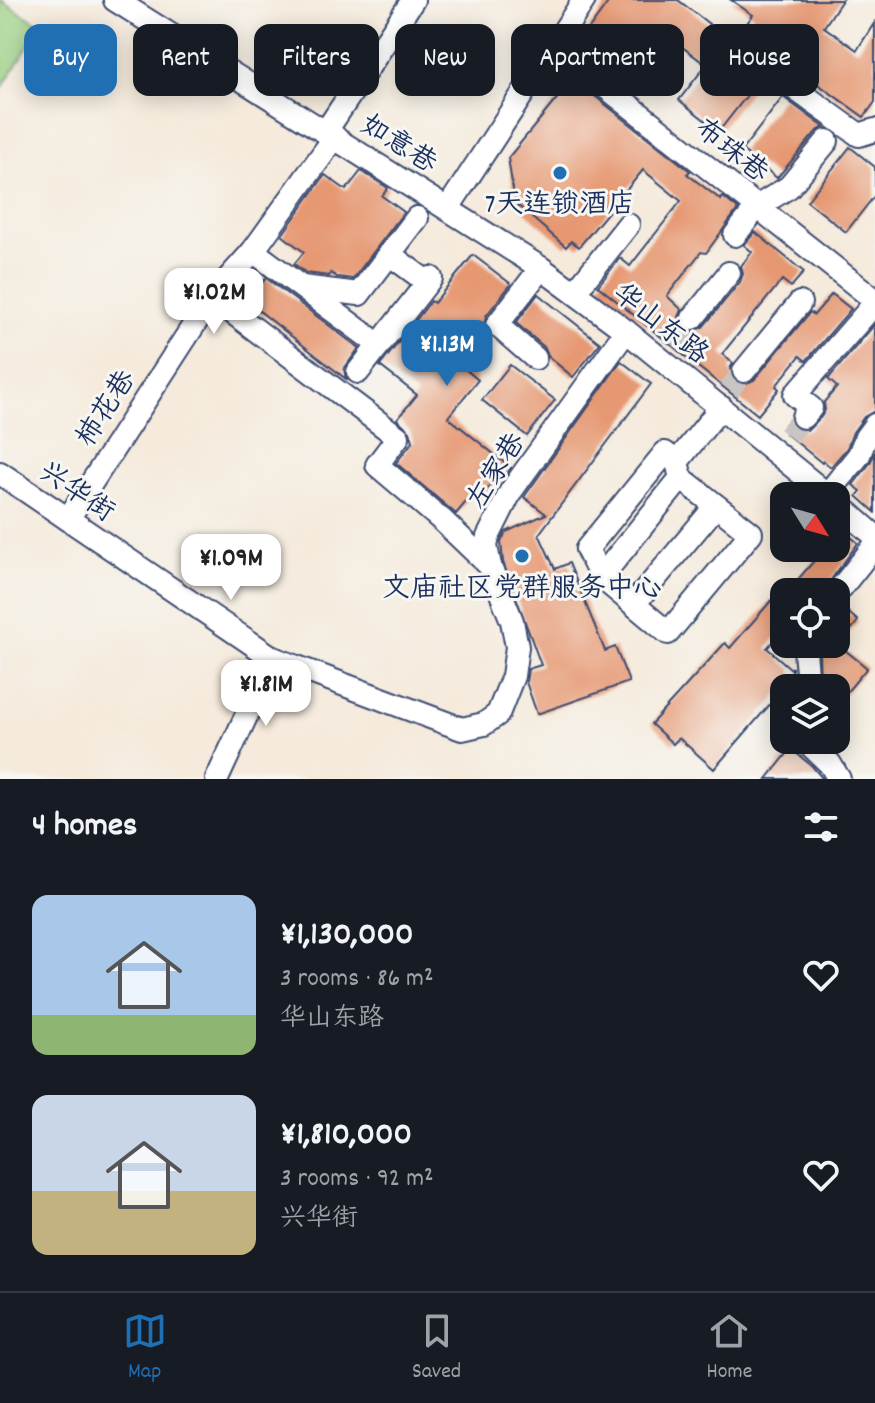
<!DOCTYPE html>
<meta charset="utf-8">
<style>
body{margin:0;font-family:Dekko,"LXGW WenKai TC",sans-serif;background:#20242c;color:#f1f3f6;height:100vh;display:flex;flex-direction:column;font-size:30px;white-space:nowrap}
*{box-sizing:border-box;margin:0}
p{font-size:26px;color:#9ea1a6}
.icon{flex:none;width:44px;height:44px;fill:none;stroke:currentColor;stroke-width:2;stroke-linecap:round;stroke-linejoin:round}
.map{position:relative;height:779px;overflow:hidden}
.details{display:flex;flex-direction:column;background:#171b24;flex:1}
.details>*{flex:none}
.guide{position:absolute;left:24px;top:24px;width:828px;height:72px;display:flex;gap:16px}
.needle{width:52px;rotate:127deg}
.buttons{position:absolute;left:770px;top:482px;display:grid;gap:16px}
.buttons a{display:grid;place-items:center;width:80px;height:80px;border-radius:16px;background:#171b24;box-shadow:0 4px 20px #0003;font-size:40px}
.price{position:absolute;translate:-50% -68px;padding:0 18px;border-radius:16px;background:#fff;color:#222;font-size:26px;line-height:52px;filter:drop-shadow(0 2px 4px #0008)}
.price::after{content:'';position:absolute;left:50%;top:48px;width:24px;height:18px;margin-left:-12px;background:inherit;clip-path:polygon(0 0,100% 0,50% 100%)}
.price.on{background:#1f6fb2;color:#fff}
ul{padding:0;list-style:none}
li{display:flex;align-items:center;gap:24px;height:200px;padding:0 32px}
li span{display:grid;place-items:center;flex:none;width:224px;height:160px;border-radius:16px;color:#555}
li>.icon{margin-inline-start:auto}
span .icon{width:96px;height:96px;fill:#fffc;stroke-width:1}
li b{font-size:34px}
h2{display:flex;justify-content:space-between;align-items:center;height:96px;padding:0 32px;font-size:34px}
.chip{padding:0 28px;border-radius:16px;background:#171b24;box-shadow:0 4px 20px #0003;font-size:28px;line-height:72px}
.chip.on{background:#1f6fb2;color:#fff}
.tabs{display:flex;justify-content:space-around;align-items:center;height:112px;border-top:2px solid #363941;background:#171b24;font-size:22px;color:#9ea1a6}
.tabs a{display:grid;justify-items:center;gap:4px}
.tabs .on{color:#1f6fb2}
.map>svg:first-child{display:block}
.green{fill:#98cd7e;stroke:#5a7e6e;stroke-width:2}
.building{fill:#e69872}
.lines{fill:none;stroke-linecap:round;stroke-linejoin:round}
.minor-tunnel{stroke:#c9c5c2;stroke-width:22;stroke-dasharray:22 11;stroke-linecap:butt}
.minor-casing{stroke:#3c4b71;stroke-width:26}
.minor{stroke:#fff;stroke-width:22}
.poi-dot{fill:#1f6fb2;stroke:#f6f6f2;stroke-width:3}
.labels{text-anchor:middle;stroke-width:6;stroke-linejoin:round;paint-order:stroke}
.street-label{font-size:28px;fill:#1b2f5e;stroke:#f6f6f2}
.poi-label{font-size:28px;fill:#1b2f5e;stroke:#f6f6f2}
</style>
<div class="map">
<svg width="875" height="779" viewBox="0 0 875 779">
<rect width="100%" height="100%" fill="#f6f6f2"/>
<filter id="ink" filterUnits="userSpaceOnUse"><feTurbulence type="fractalNoise" baseFrequency=".0125" numOctaves="2"/><feDisplacementMap in="SourceGraphic" scale="16" xChannelSelector="R" yChannelSelector="G"/><feConvolveMatrix kernelMatrix="1 2 1 2 8 2 1 2 1" color-interpolation-filters="sRGB"/></filter>
<filter id="wash" filterUnits="userSpaceOnUse"><feTurbulence type="fractalNoise" baseFrequency=".006" numOctaves="4" result="noise"/><feDisplacementMap in="SourceGraphic" scale="32" xChannelSelector="R" yChannelSelector="G"/><feGaussianBlur stdDeviation="1.8" result="paint"/><feColorMatrix in="noise" values="0 0 0 0 0 0 0 0 0 0 0 0 0 0 0 0 0 1.4 0 .05"/><feComposite in="paint" operator="in"/></filter>
<g filter="url(#wash)">
<rect width="100%" height="100%" fill="#f5eadb"/>
<path class="green" d="M0,0l41,25 -41,66z"/>
<g id="blocks">
<g class="building">
<path d="M610,0h68l31,24 -5,7 48,39 7,10 -40,51 -40,-31 27,-35 -41,-31 -38,52 -37,-29 4,-5 -14,-11z"/>
<path d="M731,0h111l-18,27 33,23 18,-28v80l-11,15 -122,-87 11,-15z"/>
<path d="M573,79l117,92 -3,3 34,26 2,-3 15,12 -32,44 -5,-1 -34,44 15,14 -3,7 5,11 8,4 11,-5 37,-45 3,-8 -2,-8 11,-14 -8,-7 11,-13 49,40 -13,15 -9,-7 -60,74 11,9 -3,6 5,12 7,4 12,-5 56,-68 4,3 18,-21 19,15 -45,52 -6,-5 -24,30 3,3 -21,26 -160,-129 22,-28 10,8 51,-65 -38,-31 -64,77 -8,-6 -5,6 -51,-44 -7,-45z"/>
<path d="M783,97l41,30 -8,5 -39,46 -35,-28z"/>
<path d="M850,147l25,20v28l-29,37 -39,-31z"/>
<path d="M361,171l27,17 -6,8 22,16 -51,67 -16,-2 -6,-4 -2,3 -23,-3 -12,-9 10,-12 -22,-17 43,-60 21,15z"/>
<path d="M473,255l38,29 -25,32 -2,12 -27,34 21,18 -30,37 63,51 -9,12 -5,-3 -15,19 -7,-5 -19,23 -60,-51 17,-22 -3,-10 -13,-12 20,-24 -37,-29 51,-65 3,2z"/>
<path d="M266,278l93,70 -15,21 2,10 -98,-77z"/>
<path d="M538,294l62,49 -27,34 -24,-20 -5,-10 -28,-24z"/>
<path d="M875,324v87l-11,6 -11,15 -6,16 -16,19 -8,-6 -1,2 -37,-30 7,-8 7,5h9l13,-13 4,-7 -1,-8 13,-15 -9,-8z"/>
<path d="M621,361l30,23 -112,150 16,35 14,-6 36,88 10,-4 14,35 -92,32 -11,-32 2,-13 13,-4 -38,-103 -2,-20 5,-10 40,-18 -22,-17z"/>
<path d="M510,365l45,35 -28,36 -45,-36z"/>
<path d="M875,452v60l-18,-16 4,-5 -8,-6 17,-22z"/>
<path d="M836,524l22,19 -36,49h-35l38,-44h11z"/>
<path d="M784,586v43l-17,19 24,21 1,-2v21h-8l-70,81 -35,-31 -6,6 -22,-20 74,-81 5,5z"/>
<path d="M842,607l16,14 -19,24 28,23 -31,37v-17h-16l-1,-38 1,-6h16v-36z"/>
<path d="M791,749l21,17 11,13h-56z"/>
</g>
</g>
</g>
<g filter="url(#ink)">
<use href="#blocks" fill-opacity="0" stroke="#3c4b71" stroke-width="2"/>
<g class="lines">
<g class="minor-tunnel">
<path d="M671,344l22,-26"/>
<path d="M729,390l15,-19"/>
<path d="M788,436l15,-19"/>
</g>
<g class="minor-casing">
<g id="minor">
<path d="M115,0l426,268 85,63 203,165"/>
<path d="M554,46l321,254"/>
<path d="M765,67l94,68 16,-5"/>
<path d="M326,131l87,-131"/>
<path d="M448,208l136,-208"/>
<path d="M735,235l23,-29 31,-19 38,-46"/>
<path d="M253,251l126,94 -21,27"/>
<path d="M389,254l38,28"/>
<path d="M302,287l57,7 58,-76"/>
<path d="M575,292l53,-67"/>
<path d="M212,297l186,140 -21,28 66,56 47,45"/>
<path d="M693,318l36,-45"/>
<path d="M379,345l52,-67"/>
<path d="M535,358l-38,-33 44,-57"/>
<path d="M744,371l56,-68"/>
<path d="M803,417l8,-9 -16,-13 80,-92"/>
<path d="M0,473l273,185 189,71 22,-5 14,-10 15,-38 4,-29 -5,-26 -22,-55 -4,-20 2,-9 23,-46 115,-160"/>
<path d="M681,478l70,55 -83,100 -67,-56 80,-99 -4,-16 44,-55"/>
<path d="M826,496l33,-41 7,-18 9,-12"/>
<path d="M836,502l39,34"/>
<path d="M68,519l144,-222 41,-46 82,-114"/>
<path d="M601,577l-14,-28 78,-96 12,9"/>
<path d="M836,594l39,-49"/>
<path d="M634,604l82,-98"/>
<path d="M806,644c-3,15 4,29 0,44"/>
<path d="M805,740l25,24 9,15"/>
<path d="M217,779l56,-121"/>
</g>
</g>
<use href="#minor" class="minor"/>
</g>
</g>
<g class="poi-dot">
<circle cx="560" cy="173" r="8"/>
<circle cx="522" cy="556" r="8"/>
</g>
<g class="labels">
<g class="street-label">
<text transform="translate(400 142) rotate(32)" y="10">如意巷</text>
<text transform="translate(733 149) rotate(38)" y="10">布珠巷</text>
<text transform="translate(662 322) rotate(38)" y="10">华山东路</text>
<text transform="translate(104 407) rotate(-57)" y="10">柿花巷</text>
<text transform="translate(494 470) rotate(-58)" y="10">左家巷</text>
<text transform="translate(78 490) rotate(34)" y="10">兴华街</text>
</g>
<g class="poi-label">
<text x="560" y="212">7天连锁酒店</text>
<text x="522" y="596">文庙社区党群服务中心</text>
</g>
</g>
</svg>
<div class="buttons">
<a><svg class="needle" viewBox="-14 -14 28 28"><path d="M0-13l5 13h-10z" fill="#e53935"/><path d="M0 13l5-13h-10z" fill="#9ea1a6"/></svg></a>
<a><svg class="icon" aria-label="locate" viewBox="0 0 24 24"><circle cx="12" cy="12" r="6"/><path d="M12 2v4M12 18v4M2 12h4M18 12h4"/></svg></a>
<a><svg class="icon" aria-label="layers" viewBox="0 0 24 24"><path d="M12 4l9 5-9 5-9-5zM3 14l9 5 9-5"/></svg></a>
</div>
<b class="price" style="left:214px;top:336px">¥1.02M</b>
<b class="price on" style="left:447px;top:388px">¥1.13M</b>
<b class="price" style="left:231px;top:602px">¥1.09M</b>
<b class="price" style="left:266px;top:728px">¥1.81M</b>
<div class="guide">
<a class="chip on">Buy</a>
<a class="chip">Rent</a>
<a class="chip">Filters</a>
<a class="chip">New</a>
<a class="chip">Apartment</a>
<a class="chip">House</a>
</div>
</div>
<section class="details">
<h2>4 homes<svg class="icon" aria-label="filters" viewBox="0 0 24 24"><path d="M4 7h16M4 17h16"/><circle cx="9" cy="7" r="2"/><circle cx="15" cy="17" r="2"/></svg></h2>
<ul>
<li><span style="background:linear-gradient(#a9c7e8 75%,#8fb573 0)"><svg class="icon" aria-label="home" viewBox="0 0 24 24"><path d="M3 11l9-7 9 7M6 9v11h12V9"/></svg></span><div><b>¥1,130,000</b><p>3 rooms · 86 m²</p><p>华山东路</p></div><svg class="icon" aria-label="heart" viewBox="0 0 24 24"><path d="M12 20l-8-8c-3-5 5-10 8-4 3-6 11-1 8 4z"/></svg></li>
<li><span style="background:linear-gradient(#c9d6e8 60%,#c2b280 0)"><svg class="icon" aria-label="home" viewBox="0 0 24 24"><path d="M3 11l9-7 9 7M6 9v11h12V9"/></svg></span><div><b>¥1,810,000</b><p>3 rooms · 92 m²</p><p>兴华街</p></div><svg class="icon" aria-label="heart" viewBox="0 0 24 24"><path d="M12 20l-8-8c-3-5 5-10 8-4 3-6 11-1 8 4z"/></svg></li>
</ul>
</section>
<nav class="tabs">
<a class="on"><svg class="icon" aria-label="map" viewBox="0 0 24 24"><path d="M3 6l6-2 6 2 6-2v14l-6 2-6-2-6 2zM9 4v14M15 6v14"/></svg>Map</a>
<a><svg class="icon" aria-label="saved" viewBox="0 0 24 24"><path d="M7 4h10v16l-5-4-5 4z"/></svg>Saved</a>
<a><svg class="icon" aria-label="home" viewBox="0 0 24 24"><path d="M3 11l9-7 9 7M6 9v11h12V9"/></svg>Home</a>
</nav>
